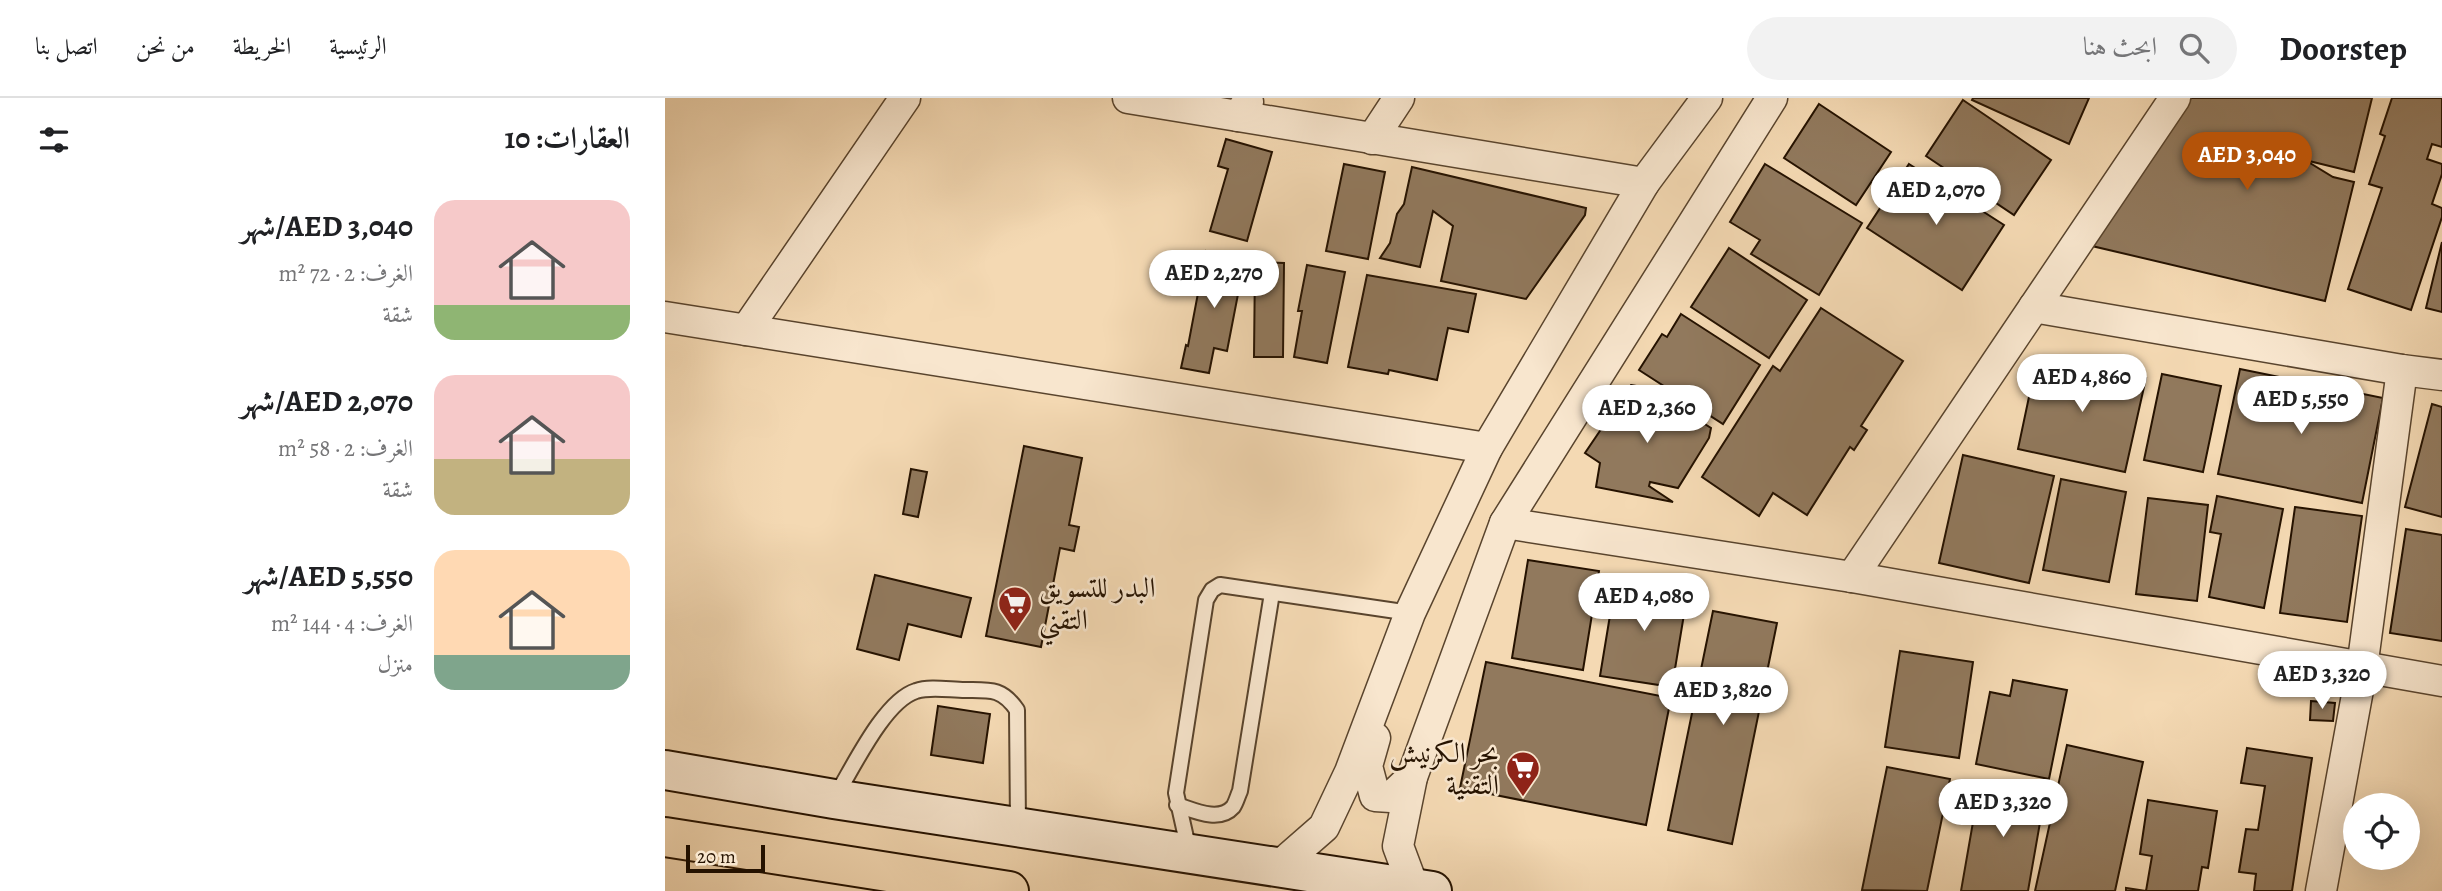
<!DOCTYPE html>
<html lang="ar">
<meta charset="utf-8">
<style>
body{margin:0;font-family:Alegreya,Amiri,serif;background:#f2f2f2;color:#202124;direction:rtl;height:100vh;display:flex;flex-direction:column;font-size:26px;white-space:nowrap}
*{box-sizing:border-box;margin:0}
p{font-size:23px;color:#757577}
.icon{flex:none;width:38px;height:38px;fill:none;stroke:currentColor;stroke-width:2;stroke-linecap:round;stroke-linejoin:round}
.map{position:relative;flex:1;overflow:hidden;direction:ltr}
.drawer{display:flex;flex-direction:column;background:#fff;width:665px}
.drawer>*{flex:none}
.controls{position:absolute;left:1678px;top:695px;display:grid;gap:14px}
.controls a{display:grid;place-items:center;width:77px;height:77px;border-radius:50%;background:#fff;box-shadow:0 7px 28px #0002;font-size:35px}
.scale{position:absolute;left:21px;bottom:18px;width:79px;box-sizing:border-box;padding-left:7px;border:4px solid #251200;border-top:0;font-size:19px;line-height:24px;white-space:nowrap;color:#251200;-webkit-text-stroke:5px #f8e6ce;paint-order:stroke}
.price{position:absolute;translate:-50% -60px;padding:0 16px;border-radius:24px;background:#fff;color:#222;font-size:23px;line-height:46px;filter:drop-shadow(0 2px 4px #0008)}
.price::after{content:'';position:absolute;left:50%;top:42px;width:21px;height:16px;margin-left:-10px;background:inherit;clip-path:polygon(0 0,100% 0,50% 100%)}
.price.current{background:#b45309;color:#fff}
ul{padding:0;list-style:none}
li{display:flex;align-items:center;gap:21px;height:175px;padding:0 35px}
li span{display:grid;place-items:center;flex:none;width:196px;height:140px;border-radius:21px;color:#555}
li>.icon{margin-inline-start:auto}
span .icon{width:84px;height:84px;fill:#fffc;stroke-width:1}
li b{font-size:30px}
h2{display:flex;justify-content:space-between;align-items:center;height:84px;padding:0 35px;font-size:30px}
header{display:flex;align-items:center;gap:42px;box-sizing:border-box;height:98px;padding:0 35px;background:#fff;border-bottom:2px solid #e0e0e0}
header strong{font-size:33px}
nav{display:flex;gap:38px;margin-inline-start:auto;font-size:24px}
.search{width:490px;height:63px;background:#f2f2f2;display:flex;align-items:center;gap:18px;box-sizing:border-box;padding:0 24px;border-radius:38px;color:#757577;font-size:26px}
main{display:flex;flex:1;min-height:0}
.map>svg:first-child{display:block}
.building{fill:#91795d;stroke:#251200;stroke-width:2}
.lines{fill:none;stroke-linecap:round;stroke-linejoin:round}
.service-casing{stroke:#59442d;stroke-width:18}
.minor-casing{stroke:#59442d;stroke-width:33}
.secondary-casing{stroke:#251200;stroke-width:42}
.motorway-casing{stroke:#251200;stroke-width:42}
.service{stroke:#f8e6ce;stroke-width:14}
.minor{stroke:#f8e6ce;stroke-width:30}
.secondary{stroke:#f8e6ce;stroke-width:38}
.motorway{stroke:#f4d9b3;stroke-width:38}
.labels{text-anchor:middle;stroke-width:5;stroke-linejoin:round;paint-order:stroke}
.poi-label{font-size:28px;fill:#251200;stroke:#f8e6ce;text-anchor:start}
</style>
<header>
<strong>Doorstep</strong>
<div class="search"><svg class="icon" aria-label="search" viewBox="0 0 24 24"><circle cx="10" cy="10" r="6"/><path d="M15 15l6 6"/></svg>ابحث هنا</div>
<nav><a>الرئيسية</a><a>الخريطة</a><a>من نحن</a><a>اتصل بنا</a></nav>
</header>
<main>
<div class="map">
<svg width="1777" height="793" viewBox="0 0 1777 793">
<rect width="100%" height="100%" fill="#f4d9b3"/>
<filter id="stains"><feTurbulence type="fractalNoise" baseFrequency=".00286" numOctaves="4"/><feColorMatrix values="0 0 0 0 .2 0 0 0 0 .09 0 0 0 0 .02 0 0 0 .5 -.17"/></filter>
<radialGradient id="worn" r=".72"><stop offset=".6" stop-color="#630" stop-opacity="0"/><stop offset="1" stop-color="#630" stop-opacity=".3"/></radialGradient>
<g class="building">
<path d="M1308,0h116l-20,46 -97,-44z"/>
<path d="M1526,0h181l-18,74 -49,-12 28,17 21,5 -29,119 -233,-55z"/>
<path d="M1727,0h50v49l-10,-3 -5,15 15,5v10l-10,30 10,4v9l-31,93 -63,-21 34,-101 -13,-4 16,-48 -5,-2z"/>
<path d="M1298,2l88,60 -37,55 -88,-59z"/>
<path d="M1154,6l72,48 -35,53 -72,-47z"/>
<path d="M561,41l46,13 -25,89 -37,-10 18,-62 -10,-3z"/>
<path d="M679,66l41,8 -17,87 -42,-8z"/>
<path d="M1100,66l97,59 -43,72 -68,-41 9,-14 -30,-18z"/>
<path d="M1244,66l95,61 -42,65 -95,-62z"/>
<path d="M747,69l174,41 -1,7 -59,84 -85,-18 12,-55 -20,-15 -13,56 -40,-9 10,-15 7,-29 7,-10z"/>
<path d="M1777,144v70l-16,-4z"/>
<path d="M1064,150l78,52 -38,58 -78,-51z"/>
<path d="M541,153l39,7 -18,93 -13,-3 -5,25 -28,-5 5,-23 2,1z"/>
<path d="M590,164l29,1 -1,94h-29z"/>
<path d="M642,167l38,7 -18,91 -33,-6 8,-46h-4z"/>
<path d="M702,177l109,19 -8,38 -20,-4 -11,52 -48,-10 -1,4 -40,-7z"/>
<path d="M1156,210l82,53 -42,65 6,4 -13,20 -4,-3 -43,68 -34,-22 -14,23 -57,-39 71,-111 7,5z"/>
<path d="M1016,216l79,51 -37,59 -84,-54 23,-36 5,3z"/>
<path d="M1372,261l35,7 1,-4 73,16 -21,94 -107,-23z"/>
<path d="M1575,271l143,29 -21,105 -144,-29z"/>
<path d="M1497,276l59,12 -18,86 -59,-12z"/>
<path d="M966,287l16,3 64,40 -2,10 -31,50 -28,-6 -1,4 24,16 -77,-15 4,-24 -15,-10z"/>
<path d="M1767,306l10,3v110l-37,-10z"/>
<path d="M359,348l58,12 -13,67 10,2 -5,24 -14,-3 -19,99 -55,-11z"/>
<path d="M1298,357l91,21 -25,107 -90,-20z"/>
<path d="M246,371l16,3 -9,45 -15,-3z"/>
<path d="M1396,381l65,13 -17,90 -66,-12z"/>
<path d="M1552,398l66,13 -19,99 -55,-11 12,-63 -11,-2z"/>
<path d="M1483,400l60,7 -11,96 -61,-7z"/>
<path d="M1630,409l67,9 -15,106 -67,-9z"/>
<path d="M1741,431l36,6v106l-52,-8z"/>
<path d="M863,462l71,11 -16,99 -71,-12z"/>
<path d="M210,477l96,23 -10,39 -53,-13 -9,36 -42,-11z"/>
<path d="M951,481l72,11 -16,97 -72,-11z"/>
<path d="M1048,513l64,12 -45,221 -64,-14z"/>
<path d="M1235,553l73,11 -14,96 -74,-11z"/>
<path d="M821,564l185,36 -25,127 -186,-37z"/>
<path d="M1348,582l54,10 -18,89 -73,-15 14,-72 20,4z"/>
<path d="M1646,603l24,2 -2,18 -23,-1z"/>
<path d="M273,608l52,8 -7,49 -52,-8z"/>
<path d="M1402,647l76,17 -28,129h-80z"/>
<path d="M1582,650l65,10 -20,133h-38l2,-17 -17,-2 7,-43 12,1 7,-44 -24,-3z"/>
<path d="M1222,669l63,12 -23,112 -65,-1z"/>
<path d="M1315,684l65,12 -17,97h-67z"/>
<path d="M1483,702l69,11 -9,57 -6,-1 -4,24h-72v-3l20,3 6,-35 -12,-2z"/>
</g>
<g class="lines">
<g class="service-casing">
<g id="service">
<path d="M170,699c18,-29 49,-96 81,-106 14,-5 34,-1 49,-1 25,0 37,-2 52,20l1,115"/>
<path d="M512,707c16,5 42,18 56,2 3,-4 5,-12 7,-16l32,-198"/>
<path d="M524,753l-13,-58 30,-193 6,-10 8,-5 190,28"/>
</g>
</g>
<g class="minor-casing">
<g id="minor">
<path d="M463,0l110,18 10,-14"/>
<path d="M573,18l406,67"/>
<path d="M707,41l27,-41"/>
<path d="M1369,209l368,63 40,5"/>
<path d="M0,219l822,131"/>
<path d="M81,232l159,-232"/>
<path d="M840,425l347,54 590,104"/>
<path d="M1187,479l323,-479"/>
<path d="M710,640l-8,28 8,30 16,1 21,-20"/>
<path d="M612,770l47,-41 26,-55 60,-159 77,-165 157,-265 63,-85"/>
<path d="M749,791l-16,-43 14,-69 93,-254 267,-425"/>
<path d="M1656,793l41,-223 40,-298"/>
</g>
</g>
<g class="secondary-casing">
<path id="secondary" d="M0,672l169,29 598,92"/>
</g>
<g class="motorway-casing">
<path id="motorway" d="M0,739l344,54"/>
</g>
<use href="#service" class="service"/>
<use href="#minor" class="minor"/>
<use href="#secondary" class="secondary"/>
<use href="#motorway" class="motorway"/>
</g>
<defs>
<g id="supermarket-pin" transform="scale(1.75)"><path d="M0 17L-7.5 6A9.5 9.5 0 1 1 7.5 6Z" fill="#8f2418" stroke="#f8e6ce"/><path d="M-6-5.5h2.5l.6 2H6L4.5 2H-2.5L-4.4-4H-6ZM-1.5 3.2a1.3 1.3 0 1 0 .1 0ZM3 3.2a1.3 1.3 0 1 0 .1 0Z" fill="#fff"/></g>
</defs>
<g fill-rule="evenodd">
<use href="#supermarket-pin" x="350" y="505"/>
<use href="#supermarket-pin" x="858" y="670"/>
</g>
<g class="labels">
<g class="poi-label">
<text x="374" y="499">البدر للتسويق<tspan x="374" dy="32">التقني</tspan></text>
<text x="834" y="664" text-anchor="end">بحر الكرنيش<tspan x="834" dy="32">التقنية</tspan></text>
</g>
</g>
<rect width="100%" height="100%" filter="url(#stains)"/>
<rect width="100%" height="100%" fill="url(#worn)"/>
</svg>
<div class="controls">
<a><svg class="icon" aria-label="locate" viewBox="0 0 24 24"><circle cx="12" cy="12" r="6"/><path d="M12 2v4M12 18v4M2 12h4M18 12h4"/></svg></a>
</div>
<div class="scale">20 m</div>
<b class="price current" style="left:1582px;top:94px">AED 3,040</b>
<b class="price" style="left:1271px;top:129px">AED 2,070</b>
<b class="price" style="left:549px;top:212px">AED 2,270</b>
<b class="price" style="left:1417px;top:316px">AED 4,860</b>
<b class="price" style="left:1636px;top:338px">AED 5,550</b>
<b class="price" style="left:982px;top:347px">AED 2,360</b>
<b class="price" style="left:979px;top:535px">AED 4,080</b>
<b class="price" style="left:1657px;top:613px">AED 3,320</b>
<b class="price" style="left:1058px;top:629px">AED 3,820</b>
<b class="price" style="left:1338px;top:741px">AED 3,320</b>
</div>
<section class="drawer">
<h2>العقارات: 10<svg class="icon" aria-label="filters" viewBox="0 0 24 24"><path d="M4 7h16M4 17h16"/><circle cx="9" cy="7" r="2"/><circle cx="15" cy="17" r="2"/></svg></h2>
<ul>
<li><span style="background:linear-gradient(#f6c9c9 75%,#8fb573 0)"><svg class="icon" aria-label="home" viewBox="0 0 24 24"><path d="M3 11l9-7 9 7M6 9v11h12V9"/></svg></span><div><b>AED 3,040/شهر</b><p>الغرف: 2 · 72 m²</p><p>شقة</p></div></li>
<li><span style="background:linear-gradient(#f6c9c9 60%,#c2b280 0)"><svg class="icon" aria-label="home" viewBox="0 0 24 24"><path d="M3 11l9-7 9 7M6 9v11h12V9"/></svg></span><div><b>AED 2,070/شهر</b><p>الغرف: 2 · 58 m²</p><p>شقة</p></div></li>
<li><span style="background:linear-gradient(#ffd9b3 75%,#7fa58c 0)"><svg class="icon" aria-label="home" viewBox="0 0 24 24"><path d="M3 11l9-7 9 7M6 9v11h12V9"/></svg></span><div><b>AED 5,550/شهر</b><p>الغرف: 4 · 144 m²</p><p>منزل</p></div></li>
</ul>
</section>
</main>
